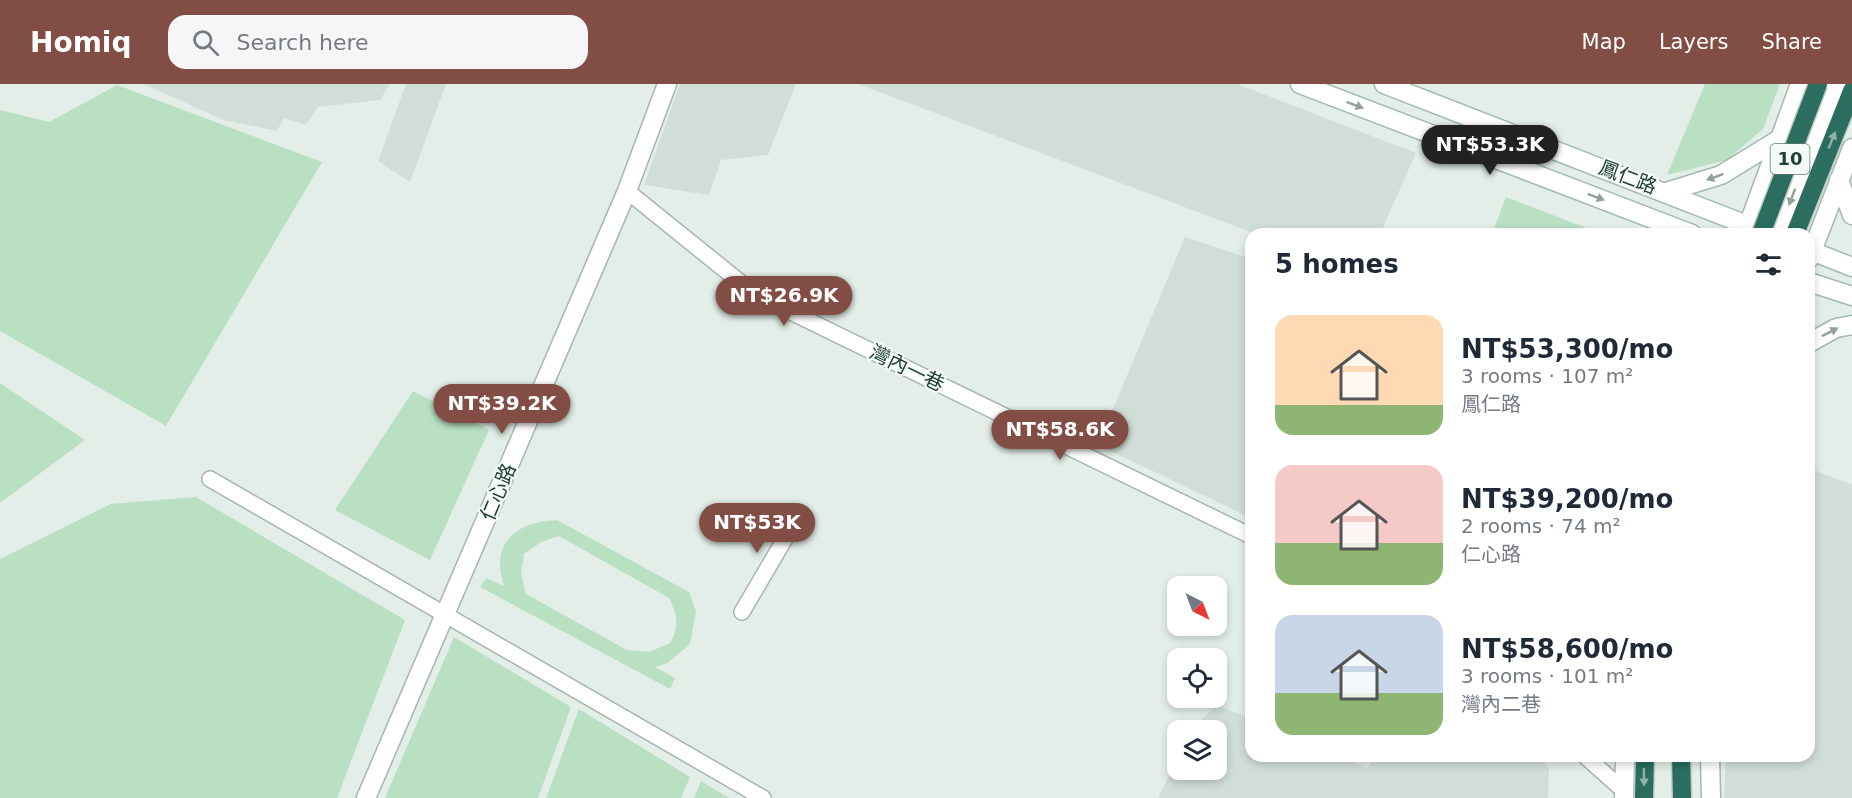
<!DOCTYPE html>
<meta charset="utf-8">
<style>
body{margin:0;font-family:"DejaVu Sans","Noto Sans TC",sans-serif;background:#f6f6f7;color:#1f2937;height:100vh;display:flex;flex-direction:column;font-size:22px;white-space:nowrap}
*{box-sizing:border-box;margin:0}
p{font-size:20px;color:#747a83}
.icon{flex:none;width:33px;height:33px;fill:none;stroke:currentColor;stroke-width:2;stroke-linecap:round;stroke-linejoin:round}
.map{position:relative;flex:1;overflow:hidden}
.side{position:absolute;left:1245px;top:144px;width:570px;height:534px;display:flex;flex-direction:column;background:#fff;border-radius:18px;box-shadow:0 3px 9px #0003}
.side>*{flex:none}
.needle{width:39px;rotate:138deg}
.tools{position:absolute;left:1167px;top:492px;display:grid;gap:12px}
.tools a{display:grid;place-items:center;width:60px;height:60px;border-radius:12px;background:#fff;box-shadow:0 3px 9px #0003;font-size:30px}
.price{position:absolute;translate:-50% -51px;padding:0 14px;border-radius:21px;background:#824d44;color:#fff;font-size:20px;line-height:39px;filter:drop-shadow(0 2px 3px #0008)}
.price::after{content:'';position:absolute;left:50%;top:36px;width:18px;height:14px;margin-left:-9px;background:inherit;clip-path:polygon(0 0,100% 0,50% 100%)}
.price.selected{background:#222;color:#fff}
ul{padding:0;list-style:none}
li{display:flex;align-items:center;gap:18px;height:150px;padding:0 30px}
li span{display:grid;place-items:center;flex:none;width:168px;height:120px;border-radius:18px;color:#555}
li>.icon{margin-inline-start:auto}
span .icon{width:72px;height:72px;fill:#fffc;stroke-width:1}
li b{font-size:26px}
h2{display:flex;justify-content:space-between;align-items:center;height:72px;padding:0 30px;font-size:26px}
header{display:flex;align-items:center;gap:36px;box-sizing:border-box;height:84px;padding:0 30px;background:#824d44;color:#fff}
header strong{font-size:28px}
nav{display:flex;gap:33px;margin-inline-start:auto;font-size:21px}
.search{width:420px;height:54px;background:#f6f6f7;display:flex;align-items:center;gap:15px;box-sizing:border-box;padding:0 21px;border-radius:18px;color:#747a83;font-size:22px}
.map>svg:first-child{display:block}
.built{fill:#d1ded7}
.green{fill:#bae0c4;fill-rule:evenodd}
.lines{fill:none;stroke-linecap:round;stroke-linejoin:round}
.minor-casing{stroke:#a5b6af;stroke-width:18}
.tertiary-casing{stroke:#a5b6af;stroke-width:21}
.secondary-casing{stroke:#a0bab0;stroke-width:21}
.motorway-casing{stroke:#c1cac7;stroke-width:21}
.minor{stroke:#fff;stroke-width:15}
.tertiary{stroke:#fff;stroke-width:18}
.secondary{stroke:#fff;stroke-width:18}
.motorway{stroke:#2b6e5f;stroke-width:18}
.motorway-bridge-casing{stroke:#c1cac7;stroke-width:21;stroke-linecap:butt}
.motorway-bridge{stroke:#2b6e5f;stroke-width:18}
.oneway{fill:#90a09b}
.oneway2{fill:#90b4aa}
.labels{text-anchor:middle;stroke-width:4.5;stroke-linejoin:round;paint-order:stroke}
.shield{fill:#f4faf6;stroke:#607870;stroke-width:1.5}
.shield-label{font-size:18px;font-weight:bold;fill:#214037}
.street-label{font-size:20px;fill:#214037;stroke:#f4faf6}
</style>
<header>
<strong>Homiq</strong>
<div class="search"><svg class="icon" aria-label="search" viewBox="0 0 24 24"><circle cx="10" cy="10" r="6"/><path d="M15 15l6 6"/></svg>Search here</div>
<nav><a>Map</a><a>Layers</a><a>Share</a></nav>
</header>
<div class="map">
<svg width="1852" height="714" viewBox="0 0 1852 714">
<rect width="100%" height="100%" fill="#e3eee8"/>
<g class="built">
<path d="M143,0h247l-10,16 -62,7 -12,18 -22,-7 -7,13 -53,-11z"/>
<path d="M406,0h40l-36,98 -32,-21z"/>
<path d="M680,0h116l-28,71 -47,5 -12,35 -65,-10z"/>
<path d="M858,0h379l179,69 -36,81h-124z"/>
<path d="M1185,153l66,22v259l-153,-73z"/>
<path d="M1809,384l43,17v313h-128l2,-42h83z"/>
<path d="M1217,621l34,14v37h88l28,12 10,-12h160l12,12 -1,30h-390l19,-37 1,9h38v-40h-22l5,-8z"/>
</g>
<g class="green">
<path d="M1705,0h75l-17,45 -36,31 -60,15z"/>
<path d="M117,1l205,77 -156,264 -166,-95v-221l49,12z"/>
<path d="M1506,113l96,37h-110z"/>
<path d="M0,299l85,57 -85,63z"/>
<path d="M413,307l76,39 -59,130 -95,-50z"/>
<path d="M196,413l209,123 -68,178h-337v-239l111,-55z"/>
<path d="M557,436l132,72 7,19 -6,33 -24,20 -11,3 20,11 -5,11 -190,-102 6,-9 18,8c-14,-43 11,-64 53,-66zM559,452l110,62c8,15 11,30 1,45l-21,9 -22,-2 -101,-56 -5,-20 3,-20 17,-12z"/>
<path d="M454,553l117,70 -33,91h-153z"/>
<path d="M579,625l111,68 -9,21h-135z"/>
<path d="M701,697l28,17h-35z"/>
</g>
<g class="lines">
<g class="minor-casing">
<g id="minor">
<path d="M627,107l129,104 495,241"/>
<path d="M210,395l553,319"/>
<path d="M742,528l58,-99"/>
<path d="M1585,672l39,35"/>
</g>
</g>
<g class="tertiary-casing">
<g id="tertiary">
<path d="M1745,150l55,-150"/>
<path d="M1809,175l43,-111"/>
<path d="M1710,672l1,42"/>
<path d="M366,714l261,-607 40,-107"/>
<path d="M1624,714l1,-42"/>
</g>
</g>
<g class="secondary-casing">
<g id="secondary">
<path d="M1300,0l392,150"/>
<path d="M1384,0l386,150"/>
<path d="M1839,96l13,35"/>
<path d="M1666,108l55,-17 62,-38"/>
<path d="M1778,150l58,-150"/>
<path d="M1809,166l43,17"/>
<path d="M1809,198l43,14"/>
<path d="M1809,259l27,-15 16,-3"/>
</g>
</g>
<g class="motorway-casing">
<g id="motorway">
<path d="M1795,150l57,-143"/>
<path d="M1681,672l1,42"/>
<path d="M1644,714l1,-42"/>
</g>
</g>
<use href="#minor" class="minor"/>
<use href="#tertiary" class="tertiary"/>
<use href="#secondary" class="secondary"/>
<use href="#motorway" class="motorway"/>
<g class="motorway-bridge-casing">
<path id="motorway-bridge" d="M1761,150l57,-150"/>
</g>
<use href="#motorway-bridge" class="motorway-bridge"/>
</g>
<defs><path id="oneway-solid" d="M-6-.8H1V-3.2L6.5 0L1 3.2V.8H-6Z" transform="scale(1.5)"/></defs>
<g class="oneway">
<use href="#oneway-solid" transform="translate(1355 21) rotate(21)"/>
<use href="#oneway-solid" transform="translate(1715 93) rotate(160)"/>
<use href="#oneway-solid" transform="translate(1596 113) rotate(21)"/>
<use href="#oneway-solid" transform="translate(1792 113) rotate(111)"/>
<use href="#oneway-solid" transform="translate(1830 248) rotate(-27)"/>
</g>
<g class="oneway2">
<use href="#oneway-solid" transform="translate(1832 56) rotate(-68)"/>
<use href="#oneway-solid" transform="translate(1644 693) rotate(89)"/>
</g>
<g class="labels">
<rect class="shield" x="1770.5" y="60" width="39" height="30" rx="4.5"/>
<g class="shield-label">
<text x="1790" y="81">10</text>
</g>
<g class="street-label">
<text transform="translate(1628 93) rotate(21)" y="7">鳳仁路</text>
<text transform="translate(907 284) rotate(26)" y="7">灣內一巷</text>
<text transform="translate(498 408) rotate(-67)" y="7">仁心路</text>
</g>
</g>
</svg>
<div class="tools">
<a><svg class="needle" viewBox="-14 -14 28 28"><path d="M0-13l5 13h-10z" fill="#e53935"/><path d="M0 13l5-13h-10z" fill="#747a83"/></svg></a>
<a><svg class="icon" aria-label="locate" viewBox="0 0 24 24"><circle cx="12" cy="12" r="6"/><path d="M12 2v4M12 18v4M2 12h4M18 12h4"/></svg></a>
<a><svg class="icon" aria-label="layers" viewBox="0 0 24 24"><path d="M12 4l9 5-9 5-9-5zM3 14l9 5 9-5"/></svg></a>
</div>
<b class="price selected" style="left:1490px;top:92px">NT$53.3K</b>
<b class="price" style="left:784px;top:243px">NT$26.9K</b>
<b class="price" style="left:502px;top:351px">NT$39.2K</b>
<b class="price" style="left:1060px;top:377px">NT$58.6K</b>
<b class="price" style="left:757px;top:470px">NT$53K</b>
<section class="side">
<h2>5 homes<svg class="icon" aria-label="filters" viewBox="0 0 24 24"><path d="M4 7h16M4 17h16"/><circle cx="9" cy="7" r="2"/><circle cx="15" cy="17" r="2"/></svg></h2>
<ul>
<li><span style="background:linear-gradient(#ffd9b3 75%,#8fb573 0)"><svg class="icon" aria-label="home" viewBox="0 0 24 24"><path d="M3 11l9-7 9 7M6 9v11h12V9"/></svg></span><div><b>NT$53,300/mo</b><p>3 rooms · 107 m²</p><p>鳳仁路</p></div></li>
<li><span style="background:linear-gradient(#f6c9c9 65%,#8fb573 0)"><svg class="icon" aria-label="home" viewBox="0 0 24 24"><path d="M3 11l9-7 9 7M6 9v11h12V9"/></svg></span><div><b>NT$39,200/mo</b><p>2 rooms · 74 m²</p><p>仁心路</p></div></li>
<li><span style="background:linear-gradient(#c9d6e8 65%,#8fb573 0)"><svg class="icon" aria-label="home" viewBox="0 0 24 24"><path d="M3 11l9-7 9 7M6 9v11h12V9"/></svg></span><div><b>NT$58,600/mo</b><p>3 rooms · 101 m²</p><p>灣內二巷</p></div></li>
</ul>
</section>
</div>
